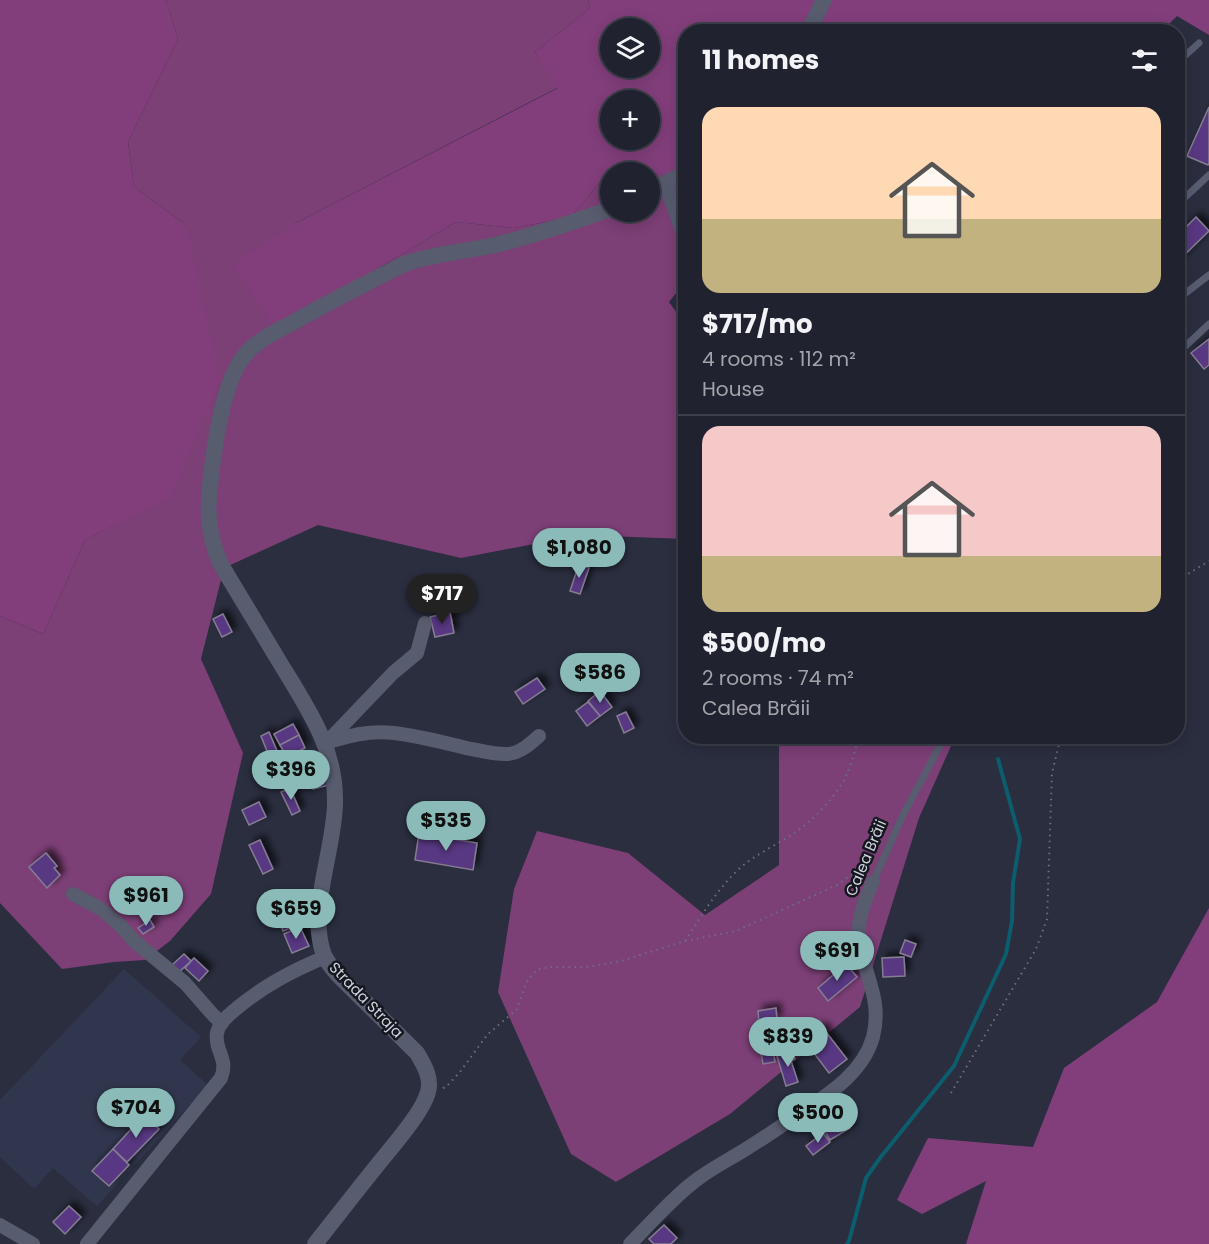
<!DOCTYPE html>
<meta charset="utf-8">
<style>
body{margin:0;font-family:Poppins,sans-serif;background:#282a37;color:#f1f3f6;height:100vh;display:flex;flex-direction:column;font-size:22px;white-space:nowrap}
*{box-sizing:border-box;margin:0}
p{font-size:20px;color:#a2a4aa}
.icon{flex:none;width:33px;height:33px;fill:none;stroke:currentColor;stroke-width:2;stroke-linecap:round;stroke-linejoin:round}
.map{position:relative;flex:1;overflow:hidden}
.details{position:absolute;left:678px;top:24px;width:507px;height:720px;display:flex;flex-direction:column;background:#20222f;border-radius:24px;box-shadow:0 3px 15px #0003,0 0 0 2px #3d3f4b}
.details>*{flex:none}
.fabs{position:absolute;left:600px;top:18px;display:grid;gap:12px}
.fabs a{display:grid;place-items:center;width:60px;height:60px;border-radius:50%;background:#20222f;box-shadow:0 3px 15px #0003,0 0 0 2px #3d3f4b;font-size:30px}
.price{position:absolute;translate:-50% -51px;padding:0 14px;border-radius:21px;background:#8bbbb9;color:#111;font-size:20px;line-height:39px;filter:drop-shadow(0 2px 3px #0008)}
.price::after{content:'';position:absolute;left:50%;top:36px;width:18px;height:14px;margin-left:-9px;background:inherit;clip-path:polygon(0 0,100% 0,50% 100%)}
.price.current{background:#222;color:#fff}
ul{padding:0;list-style:none}
li{display:grid;align-content:center;gap:12px;height:318px;padding:0 24px}
li+li{border-top:2px solid #3d3f4b}
li span{display:grid;place-items:center;height:186px;border-radius:18px;color:#555}
li>.icon{margin-inline-start:auto}
span .icon{width:108px;height:108px;fill:#fffc;stroke-width:1}
li b{font-size:26px}
h2{display:flex;justify-content:space-between;align-items:center;height:72px;padding:0 24px;font-size:26px}
.map>svg:first-child{display:block}
.built{fill:#30364d}
.green{fill:#7c3f76}
.forest{fill:#823e7b;fill-rule:evenodd}
.lines{fill:none;stroke-linecap:round;stroke-linejoin:round}
.stream{stroke:#0c5d6d;stroke-width:4}
.building{fill:#593782;stroke:#857d91;stroke-width:1.5;filter:url(#shadow)}
.path{stroke:#6c707f;stroke-width:2;stroke-dasharray:1.5 4.5;stroke-linecap:butt}
.service{stroke:#575c6f;stroke-width:7}
.minor{stroke:#575c6f;stroke-width:14}
.secondary{stroke:#575c6f;stroke-width:16}
.labels{text-anchor:middle;stroke-width:5;stroke-linejoin:round;paint-order:stroke}
.street-label{font-size:15px;fill:#ced2dd;stroke:#15171f}
</style>
<div class="map">
<svg width="1209" height="1244" viewBox="0 0 1209 1244">
<defs>
<filter id="shadow"><feDropShadow dx="5" dy="-5" stdDeviation="3" flood-color="#0009"/></filter>
</defs>
<rect width="100%" height="100%" fill="#2a2e3f"/>
<path class="built" d="M124,969l77,68 -21,23 28,25 -111,121 -44,-38 -19,21 -34,-32v-57z"/>
<g class="green">
<path d="M166,0h422l2,8 -55,44 24,35 -265,137 51,64 111,-66 58,6 57,-11 39,-47 36,2h-36v40h40v-39l35,3v106l-16,20 16,22v215l-104,-4 -120,23 -143,-33 -94,43 -23,91 42,94 -32,141 -41,47 -25,19 -31,2 -52,7 -62,-66v-287l43,18 42,-94 86,-45 15,-270 -52,-38 -6,-45 50,-103z"/>
<path d="M779,737h176l-36,81 -59,189 -130,107 -114,68 -45,-28 -73,-162 16,-103 23,-58 91,22 77,62 74,-50z"/>
</g>
<g class="forest">
<path d="M0,0h166l12,39 -50,103 6,45 52,38 34,155 -49,116 -86,44 -42,94 -43,-18z"/>
<path d="M588,0h621v35l-32,-19 -16,16h-475l-1,144 -75,-6 -39,47 -57,11 -58,-6 -111,66 -72,37 -40,-61 61,-40 264,-136 -23,-36 55,-44zM610,28h40v40h-40zM610,100h40v40h-40z"/>
<path d="M1209,908v336h-243l20,-63 -64,33 -25,-14 31,-62 105,9 31,-79 93,-66z"/>
</g>
<g class="lines">
<path class="stream" d="M847,1244l2,-3 17,-63 14,-20 74,-92 52,-112 6,-33 1,-38 7,-44 -22,-80"/>
</g>
<g class="building">
<path d="M1209,107v56l-1,2 -21,-9z"/>
<path d="M1196,217l13,14 -31,30v-26z"/>
<path d="M1209,339v26l-5,4 -13,-16z"/>
<path d="M579,564l10,4 -9,26 -10,-3z"/>
<path d="M450,612l4,21 -19,4 -5,-20z"/>
<path d="M223,614l9,18 -10,5 -9,-18z"/>
<path d="M537,678l8,11 -22,15 -8,-12z"/>
<path d="M600,691l12,16 -12,9 -12,-15z"/>
<path d="M588,702l12,14 -13,10 -11,-15z"/>
<path d="M626,712l8,16 -10,5 -7,-17z"/>
<path d="M293,724l6,11 -19,10 -6,-11z"/>
<path d="M269,732l14,33 -9,4 -13,-33z"/>
<path d="M299,735l6,13 -18,9 -7,-12z"/>
<path d="M324,764l2,10 -15,4 -3,-10z"/>
<path d="M326,774l3,11 -16,4 -2,-11z"/>
<path d="M290,788l10,23 -8,4 -11,-23z"/>
<path d="M259,802l7,15 -17,8 -7,-15z"/>
<path d="M419,833l58,10 -4,27 -58,-10z"/>
<path d="M260,840l13,29 -10,5 -14,-29z"/>
<path d="M46,853l11,13 -3,2 6,7 -13,13 -18,-21z"/>
<path d="M286,911l7,16 -10,4 -6,-16z"/>
<path d="M150,920l4,7 -11,7 -5,-6z"/>
<path d="M300,927l9,19 -17,7 -8,-19z"/>
<path d="M905,940l11,4 -5,13 -11,-4z"/>
<path d="M184,954l7,7 -13,12 -7,-7z"/>
<path d="M904,957l1,19 -22,1 -1,-19z"/>
<path d="M194,958l14,13 -9,10 -14,-13z"/>
<path d="M846,964l11,13 -29,24 -10,-13z"/>
<path d="M776,1008l1,12 -18,3 -1,-12z"/>
<path d="M822,1027l25,32 -18,14 -25,-33z"/>
<path d="M769,1028l6,34 -12,2 -6,-34z"/>
<path d="M792,1051l3,8 -4,2 7,21 -12,4 -9,-30z"/>
<path d="M838,1110l12,18 -20,12 -6,-10 8,-5 -5,-8z"/>
<path d="M816,1111l6,9 -12,7 -5,-9z"/>
<path d="M144,1115l15,14 -32,33 -14,-13z"/>
<path d="M823,1133l7,9 -17,13 -7,-9z"/>
<path d="M113,1149l16,16 -20,21 -17,-15z"/>
<path d="M69,1206l12,11 -16,17 -12,-12z"/>
<path d="M664,1225l13,13 -6,6h-17l-5,-5z"/>
</g>
<g class="lines">
<g class="path">
<path d="M1178,580l31,-19"/>
<path d="M685,941c17,-26 32,-52 55,-73 16,-14 37,-23 54,-35 18,-11 43,-38 52,-57 6,-13 9,-26 13,-40"/>
<path d="M443,1088l3,-1 14,-15 27,-37 30,-26 9,-26 5,-7 7,-7 14,-2h35l34,-6 64,-20 51,-10 101,-46 36,-26"/>
<path d="M951,1093l85,-144 11,-30 5,-146 9,-37"/>
</g>
<g class="service">
<path d="M1178,62l21,-19"/>
<path d="M1178,204l31,-29"/>
<path d="M1178,299l31,-24"/>
<path d="M1178,353l31,-29"/>
<path d="M873,882l29,-65 43,-81"/>
</g>
<g class="minor">
<path d="M665,183l21,59"/>
<path d="M327,742l66,-69 24,-20 8,-30"/>
<path d="M325,743c23,-7 44,-13 69,-10 26,3 51,10 77,16 12,2 25,6 37,5 12,-1 22,-10 31,-18"/>
<path d="M73,894l28,15 20,17 12,14 52,43 29,33 8,7"/>
<path d="M0,1225l33,19"/>
<path d="M87,1244l134,-166c8,-20 -7,-27 -4,-45 2,-11 12,-18 20,-25 28,-23 55,-37 88,-51"/>
<path d="M630,1244c22,-22 44,-48 69,-66 15,-11 31,-19 47,-29 18,-11 35,-23 53,-35 30,-20 64,-41 74,-77 10,-39 -10,-63 -14,-98 -2,-20 6,-39 14,-57"/>
</g>
<g class="secondary">
<path d="M808,32l16,-32"/>
<path d="M650,191l36,-18"/>
<path d="M315,1244c23,-29 46,-59 69,-87 13,-16 39,-46 44,-65 4,-14 -4,-27 -11,-39l-80,-79c-5,-6 -10,-12 -13,-19 -17,-44 11,-106 11,-153 1,-55 -29,-96 -56,-141 -20,-33 -39,-65 -59,-98 -16,-39 -12,-62 -7,-103 4,-30 13,-83 32,-105 12,-15 32,-24 49,-33 36,-21 73,-39 110,-58 28,-10 57,-12 86,-18 41,-9 81,-23 120,-37"/>
</g>
</g>
<g class="labels">
<g class="street-label">
<text transform="translate(866 858) rotate(-67)" y="5">Calea Brăii</text>
<text transform="translate(366 1000) rotate(46)" y="5">Strada Straja</text>
</g>
</g>
</svg>
<div class="fabs">
<a><svg class="icon" aria-label="layers" viewBox="0 0 24 24"><path d="M12 4l9 5-9 5-9-5zM3 14l9 5 9-5"/></svg></a>
<a>+</a>
<a>−</a>
</div>
<b class="price" style="left:579px;top:579px">$1,080</b>
<b class="price current" style="left:442px;top:625px">$717</b>
<b class="price" style="left:600px;top:704px">$586</b>
<b class="price" style="left:291px;top:801px">$396</b>
<b class="price" style="left:446px;top:852px">$535</b>
<b class="price" style="left:146px;top:927px">$961</b>
<b class="price" style="left:296px;top:940px">$659</b>
<b class="price" style="left:837px;top:982px">$691</b>
<b class="price" style="left:788px;top:1068px">$839</b>
<b class="price" style="left:136px;top:1139px">$704</b>
<b class="price" style="left:818px;top:1144px">$500</b>
<section class="details">
<h2>11 homes<svg class="icon" aria-label="filters" viewBox="0 0 24 24"><path d="M4 7h16M4 17h16"/><circle cx="9" cy="7" r="2"/><circle cx="15" cy="17" r="2"/></svg></h2>
<ul>
<li><span style="background:linear-gradient(#ffd9b3 60%,#c2b280 0)"><svg class="icon" aria-label="home" viewBox="0 0 24 24"><path d="M3 11l9-7 9 7M6 9v11h12V9"/></svg></span><div><b>$717/mo</b><p>4 rooms · 112 m²</p><p>House</p></div></li>
<li><span style="background:linear-gradient(#f6c9c9 70%,#c2b280 0)"><svg class="icon" aria-label="home" viewBox="0 0 24 24"><path d="M3 11l9-7 9 7M6 9v11h12V9"/></svg></span><div><b>$500/mo</b><p>2 rooms · 74 m²</p><p>Calea Brăii</p></div></li>
</ul>
</section>
</div>
